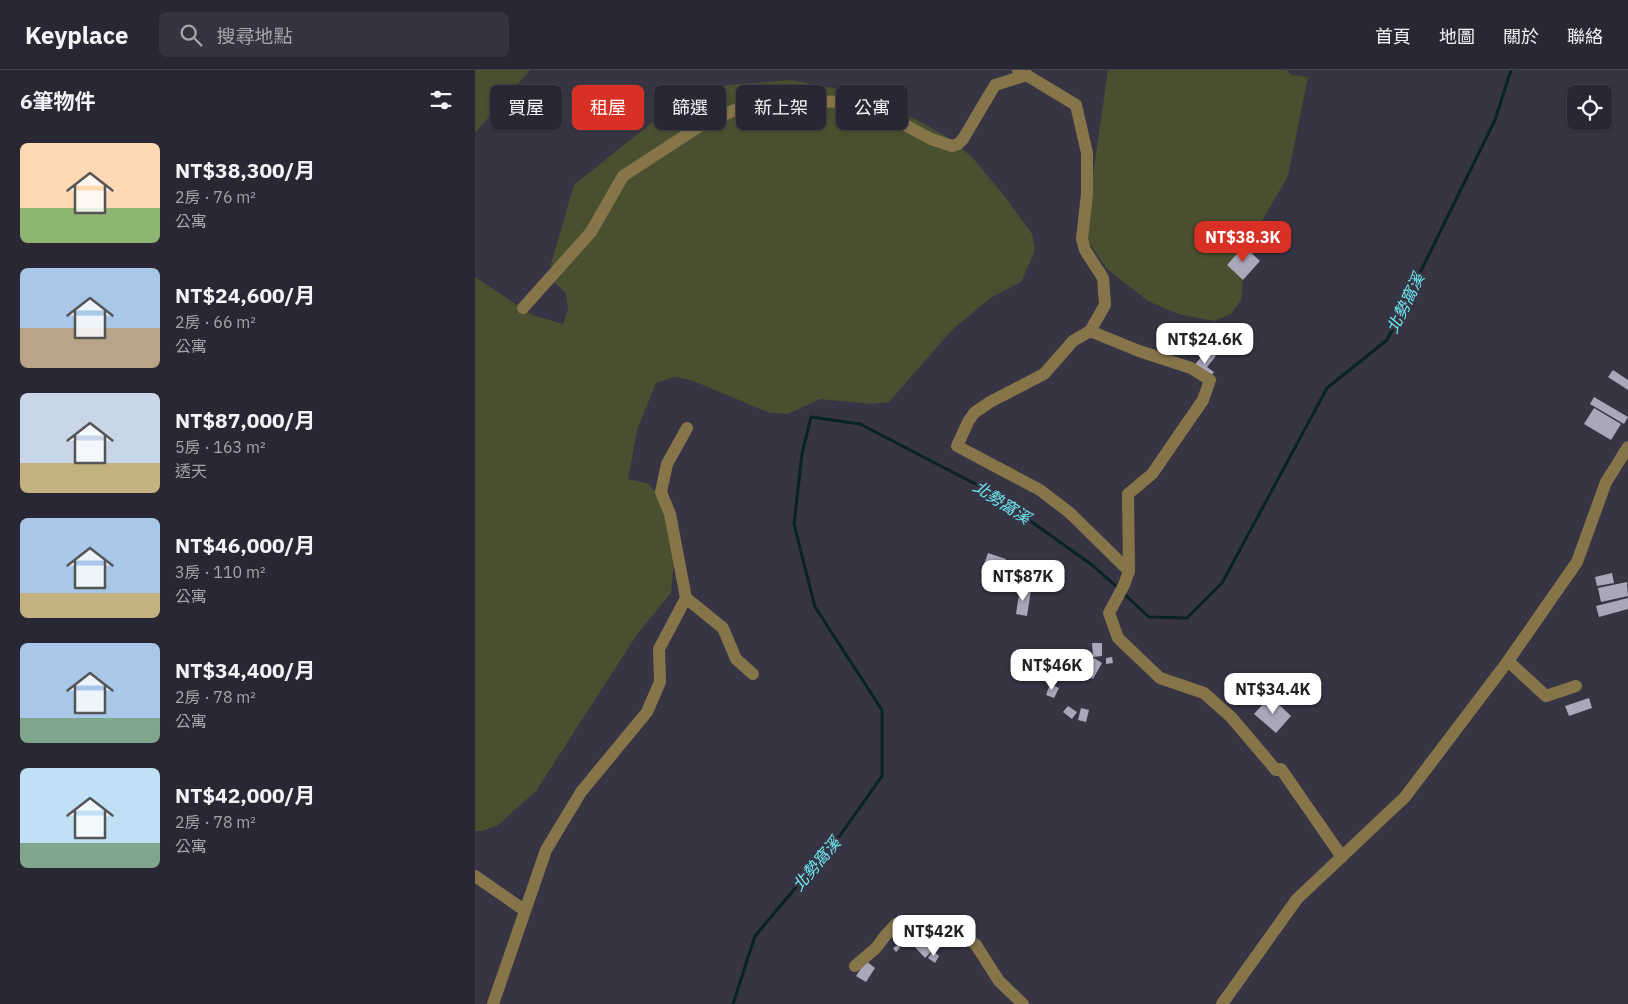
<!DOCTYPE html>
<html lang="zh-TW">
<meta charset="utf-8">
<style>
body{margin:0;font-family:"IBM Plex Sans","Noto Sans TC",sans-serif;background:#35333f;color:#f1f3f6;height:100vh;display:flex;flex-direction:column;font-size:19px;white-space:nowrap}
*{box-sizing:border-box;margin:0}
p{font-size:16px;color:#a5a5ac}
.icon{flex:none;width:28px;height:28px;fill:none;stroke:currentColor;stroke-width:2;stroke-linecap:round;stroke-linejoin:round}
.map{position:relative;flex:1;overflow:hidden}
.details{display:flex;flex-direction:column;background:#292733;width:475px}
.details>*{flex:none}
.banner{position:absolute;left:15px;top:15px;width:475px;height:45px;display:flex;gap:10px}
.fabs{position:absolute;left:1092px;top:15px;display:grid;gap:10px}
.fabs a{display:grid;place-items:center;width:45px;height:45px;border-radius:8px;background:#292733;box-shadow:0 1px 4px #0004,0 0 0 1px #45444e;font-size:25px}
.price{position:absolute;translate:-50% -42px;padding:0 11px;border-radius:10px;background:#fff;color:#222;font-size:16px;line-height:32px;filter:drop-shadow(0 1px 2px #0008)}
.price::after{content:'';position:absolute;left:50%;top:30px;width:15px;height:11px;margin-left:-8px;background:inherit;clip-path:polygon(0 0,100% 0,50% 100%)}
.price.selected{background:#d93025;color:#fff}
ul{padding:0;list-style:none}
li{display:flex;align-items:center;gap:15px;height:125px;padding:0 20px}
li span{display:grid;place-items:center;flex:none;width:140px;height:100px;border-radius:8px;color:#555}
li>.icon{margin-inline-start:auto}
span .icon{width:60px;height:60px;fill:#fffc;stroke-width:1}
li b{font-size:21px}
h2{display:flex;justify-content:space-between;align-items:center;height:60px;padding:0 20px;font-size:21px}
.chip{padding:0 18px;border-radius:8px;background:#292733;box-shadow:0 1px 4px #0004,0 0 0 1px #45444e;font-size:18px;line-height:45px}
.chip.selected{background:#d93025;color:#fff}
header{display:flex;align-items:center;gap:30px;box-sizing:border-box;height:70px;padding:0 25px;background:#292733;border-bottom:1px solid #45444e}
header strong{font-size:24px}
nav{display:flex;gap:28px;margin-inline-start:auto;font-size:18px}
.search{width:350px;height:45px;background:#35333f;display:flex;align-items:center;gap:12px;box-sizing:border-box;padding:0 18px;border-radius:8px;color:#a5a5ac;font-size:19px}
main{display:flex;flex:1;min-height:0}
.map>svg:first-child{display:block}
.green{fill:#495030}
.lines{fill:none;stroke-linecap:round;stroke-linejoin:round}
.stream{stroke:#072324;stroke-width:3}
.building{fill:#aba7ba}
.minor{stroke:#87754a;stroke-width:12}
.labels{text-anchor:middle;stroke-width:5;stroke-linejoin:round;paint-order:stroke}
.water-label{font-size:16px;font-style:italic;fill:#6debf3;stroke:#373444}
</style>
<header>
<strong>Keyplace</strong>
<div class="search"><svg class="icon" aria-label="search" viewBox="0 0 24 24"><circle cx="10" cy="10" r="6"/><path d="M15 15l6 6"/></svg>搜尋地點</div>
<nav><a>首頁</a><a>地圖</a><a>關於</a><a>聯絡</a></nav>
</header>
<main>
<section class="details">
<h2>6筆物件<svg class="icon" aria-label="filters" viewBox="0 0 24 24"><path d="M4 7h16M4 17h16"/><circle cx="9" cy="7" r="2"/><circle cx="15" cy="17" r="2"/></svg></h2>
<ul>
<li><span style="background:linear-gradient(#ffd9b3 65%,#8fb573 0)"><svg class="icon" aria-label="home" viewBox="0 0 24 24"><path d="M3 11l9-7 9 7M6 9v11h12V9"/></svg></span><div><b>NT$38,300/月</b><p>2房 · 76 m²</p><p>公寓</p></div></li>
<li><span style="background:linear-gradient(#a9c7e8 60%,#b9a48a 0)"><svg class="icon" aria-label="home" viewBox="0 0 24 24"><path d="M3 11l9-7 9 7M6 9v11h12V9"/></svg></span><div><b>NT$24,600/月</b><p>2房 · 66 m²</p><p>公寓</p></div></li>
<li><span style="background:linear-gradient(#c9d6e8 70%,#c2b280 0)"><svg class="icon" aria-label="home" viewBox="0 0 24 24"><path d="M3 11l9-7 9 7M6 9v11h12V9"/></svg></span><div><b>NT$87,000/月</b><p>5房 · 163 m²</p><p>透天</p></div></li>
<li><span style="background:linear-gradient(#a9c7e8 75%,#c2b280 0)"><svg class="icon" aria-label="home" viewBox="0 0 24 24"><path d="M3 11l9-7 9 7M6 9v11h12V9"/></svg></span><div><b>NT$46,000/月</b><p>3房 · 110 m²</p><p>公寓</p></div></li>
<li><span style="background:linear-gradient(#a9c7e8 75%,#7fa58c 0)"><svg class="icon" aria-label="home" viewBox="0 0 24 24"><path d="M3 11l9-7 9 7M6 9v11h12V9"/></svg></span><div><b>NT$34,400/月</b><p>2房 · 78 m²</p><p>公寓</p></div></li>
<li><span style="background:linear-gradient(#bfe0f5 75%,#7fa58c 0)"><svg class="icon" aria-label="home" viewBox="0 0 24 24"><path d="M3 11l9-7 9 7M6 9v11h12V9"/></svg></span><div><b>NT$42,000/月</b><p>2房 · 78 m²</p><p>公寓</p></div></li>
</ul>
</section>
<div class="map">
<svg width="1153" height="934" viewBox="0 0 1153 934">
<rect width="100%" height="100%" fill="#373444"/>
<g class="green">
<path d="M0,0h55l-55,63z"/>
<path d="M633,0h179l4,5 17,2 -20,99 -42,73 -5,51 -10,14 -16,7 -34,-6 -33,-14 -41,-32 -19,-28 -2,-17z"/>
<path d="M317,10l81,16 71,39 27,21 32,38 29,40 3,17 -14,31 -31,16 -39,33 -62,71 -18,2 -51,-5 -32,15 -18,-1 -79,-33 -17,-3 -18,6 -19,47 -9,49 21,5 20,27 5,49 -3,33 -33,40 -102,158 -38,34 -15,6h-8v-554l57,38 31,9 5,-15 -2,-16 -13,-12 -2,-17 23,-79 80,-64 42,-26 32,-10z"/>
</g>
<g class="lines">
<g class="stream">
<path d="M648,523l26,24 38,1 35,-35 105,-195 60,-48 108,-220 16,-50"/>
<path d="M258,934l22,-68 86,-102 41,-58v-66l-67,-103 -21,-83 8,-70 9,-37 49,7 127,66 105,75 26,23"/>
</g>
</g>
<g class="building">
<path d="M790,164l13,6 -5,9 -12,-6z"/>
<path d="M769,176l16,15 -17,19 -16,-15z"/>
<path d="M733,279l8,7 -9,11 7,5 -7,8 -15,-12z"/>
<path d="M1138,300l15,10v10l-20,-13z"/>
<path d="M1119,327l34,20 -4,7 -34,-20z"/>
<path d="M1119,338l27,16 -10,16 -27,-16z"/>
<path d="M513,483l18,6 -7,20 -18,-6z"/>
<path d="M1137,503l2,10 -17,3 -2,-9z"/>
<path d="M1152,512l1,14 -27,6 -3,-14z"/>
<path d="M545,518l11,2 -4,26 -11,-2z"/>
<path d="M1153,528v11l-29,8 -3,-11z"/>
<path d="M617,573h10v13l-9,1z"/>
<path d="M607,581l9,5 -8,13 -9,-5z"/>
<path d="M637,587l1,6 -7,1v-6z"/>
<path d="M619,588l8,5 -9,16 -9,-5z"/>
<path d="M575,614l9,4 -5,10 -8,-3z"/>
<path d="M795,626l21,20 -15,17 -22,-19z"/>
<path d="M1114,628l3,10 -23,8 -4,-10z"/>
<path d="M593,636l9,6 -5,7 -9,-7z"/>
<path d="M606,638l8,2 -3,12 -8,-2z"/>
<path d="M447,869l11,11 -8,8 -11,-12z"/>
<path d="M423,875l2,3 -4,4 -3,-4z"/>
<path d="M458,881l6,5 -4,7 -7,-5z"/>
<path d="M391,891l9,7 -9,14 -10,-6z"/>
</g>
<g class="lines">
<g class="minor">
<path d="M543,0l58,35 11,48v41l-5,45 3,11 18,28 2,27 -15,26 -17,10 -29,33 -54,28 -16,11 -6,9 -11,24 83,44 30,23 59,58"/>
<path d="M48,238l68,-76 32,-56 77,-50 52,-24 46,-1 50,1 42,15 41,22 21,7 6,-2 5,-5 32,-54 32,-10"/>
<path d="M615,261l49,20 52,17 19,12 -7,20 -51,74 -24,20 1,77 -5,14 -15,28 9,25 42,40 44,15 27,24 45,53 5,-1 61,88"/>
<path d="M211,528l37,30 13,31 17,15"/>
<path d="M1033,591l38,35 30,-10"/>
<path d="M0,806l49,34"/>
<path d="M380,896l21,-18 9,-12 11,-12 39,-3 16,6 25,18 23,36 24,23"/>
<path d="M18,934l53,-154 35,-58 66,-80 13,-30 -1,-33 27,-51 -16,-84 -9,-22 6,-28 20,-36"/>
<path d="M747,934l75,-105 108,-102 103,-136 69,-99 29,-80 22,-35"/>
</g>
</g>
<g class="labels">
<g class="water-label">
<text transform="translate(930 233) rotate(-64)" y="6">北勢窩溪</text>
<text transform="translate(527 432) rotate(33)" y="6">北勢窩溪</text>
<text transform="translate(341 794) rotate(-50)" y="6">北勢窩溪</text>
</g>
</g>
</svg>
<div class="fabs">
<a><svg class="icon" aria-label="locate" viewBox="0 0 24 24"><circle cx="12" cy="12" r="6"/><path d="M12 2v4M12 18v4M2 12h4M18 12h4"/></svg></a>
</div>
<b class="price selected" style="left:768px;top:193px">NT$38.3K</b>
<b class="price" style="left:730px;top:295px">NT$24.6K</b>
<b class="price" style="left:548px;top:532px">NT$87K</b>
<b class="price" style="left:577px;top:621px">NT$46K</b>
<b class="price" style="left:798px;top:645px">NT$34.4K</b>
<b class="price" style="left:459px;top:887px">NT$42K</b>
<div class="banner">
<a class="chip">買屋</a>
<a class="chip selected">租屋</a>
<a class="chip">篩選</a>
<a class="chip">新上架</a>
<a class="chip">公寓</a>
</div>
</div>
</main>
